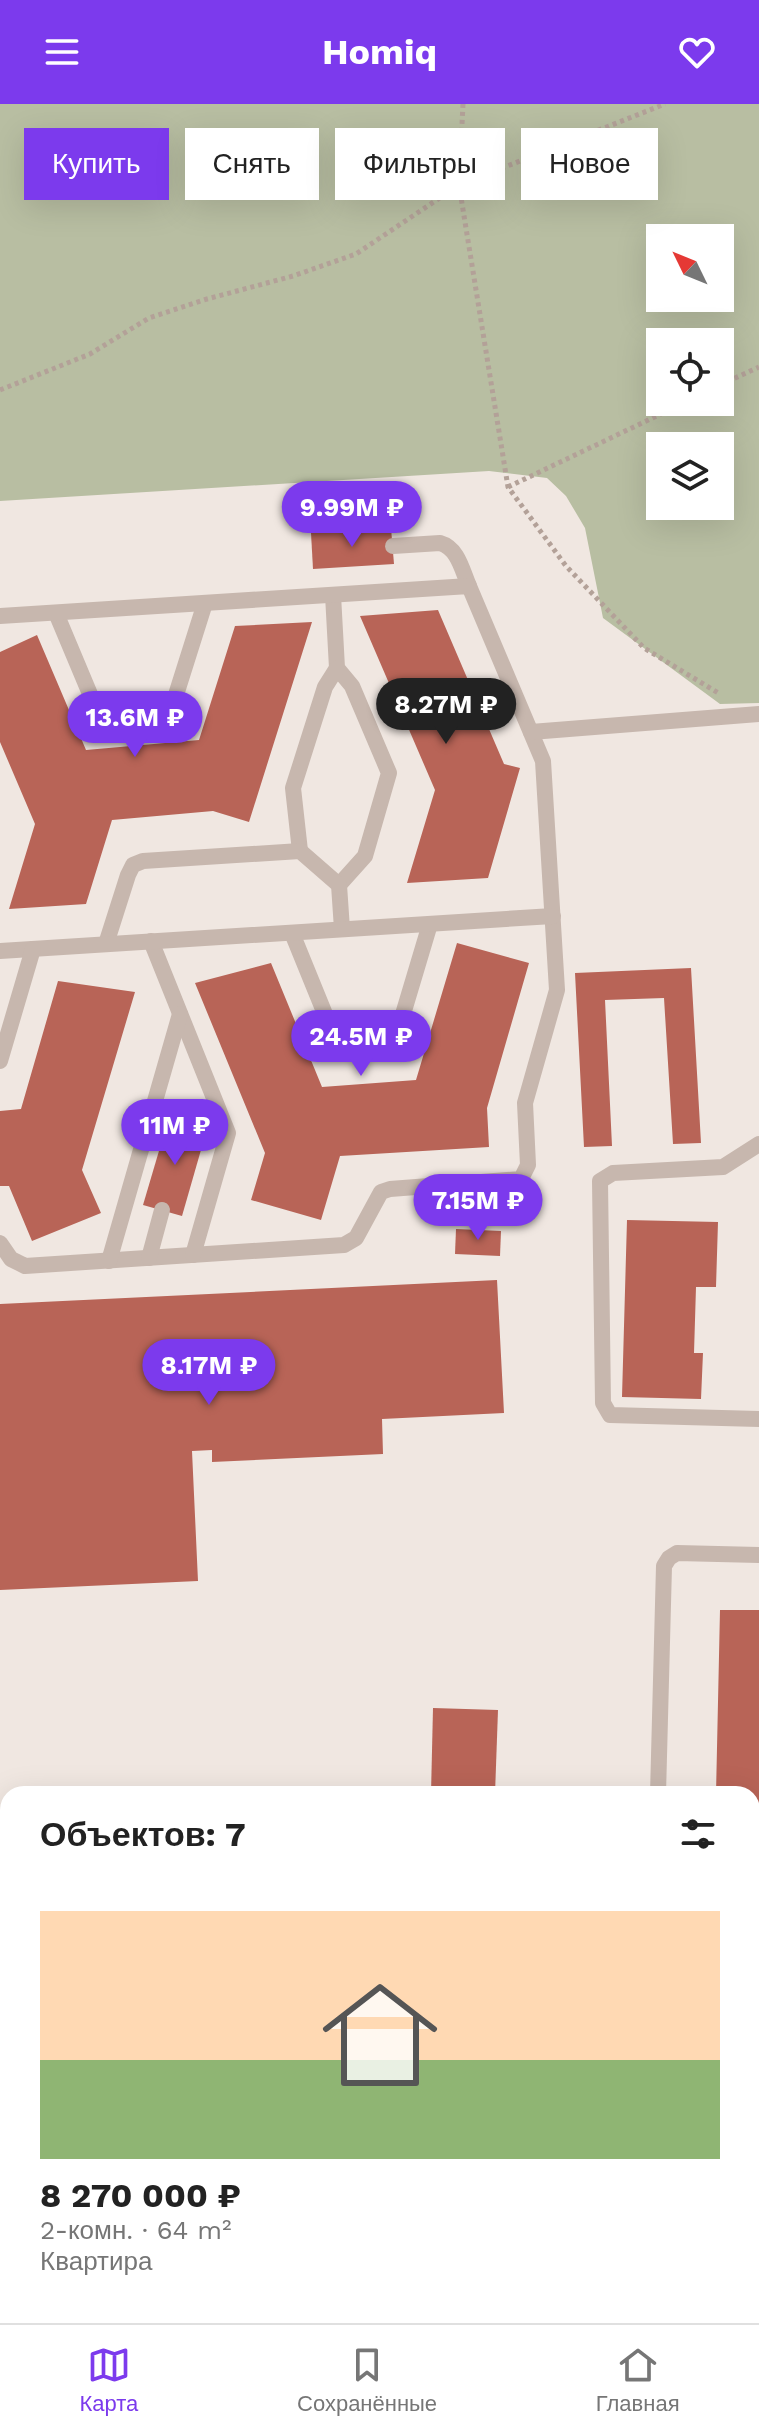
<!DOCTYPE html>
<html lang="ru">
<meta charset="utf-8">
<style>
body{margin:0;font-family:"Work Sans",sans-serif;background:#f2f2f2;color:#222;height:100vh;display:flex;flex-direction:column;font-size:30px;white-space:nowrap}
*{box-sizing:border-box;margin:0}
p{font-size:26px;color:#767676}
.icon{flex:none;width:44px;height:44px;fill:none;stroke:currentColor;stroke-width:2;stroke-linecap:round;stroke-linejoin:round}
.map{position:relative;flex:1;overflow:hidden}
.panel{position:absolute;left:0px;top:1682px;width:760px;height:538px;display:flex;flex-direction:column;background:#fff;border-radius:24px 24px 0 0;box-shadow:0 8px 32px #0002}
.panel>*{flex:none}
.guide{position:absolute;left:24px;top:24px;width:712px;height:72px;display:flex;gap:16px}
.needle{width:52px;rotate:313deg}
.tools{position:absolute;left:646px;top:120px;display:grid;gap:16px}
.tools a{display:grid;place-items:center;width:88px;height:88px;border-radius:0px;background:#fff;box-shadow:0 8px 32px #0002;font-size:40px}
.price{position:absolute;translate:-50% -68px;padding:0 18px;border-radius:28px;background:#7c3aed;color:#fff;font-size:26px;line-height:52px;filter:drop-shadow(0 2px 4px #0008)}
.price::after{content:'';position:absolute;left:50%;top:48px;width:24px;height:18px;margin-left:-12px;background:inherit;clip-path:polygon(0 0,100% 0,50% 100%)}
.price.active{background:#222;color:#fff}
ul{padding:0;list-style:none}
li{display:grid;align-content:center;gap:16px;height:424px;padding:0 40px}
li+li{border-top:2px solid #e0e0e0}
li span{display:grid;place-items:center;height:248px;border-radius:0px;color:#555}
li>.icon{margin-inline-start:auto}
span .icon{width:144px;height:144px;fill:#fffc;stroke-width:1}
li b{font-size:34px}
h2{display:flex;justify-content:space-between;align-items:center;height:96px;padding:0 40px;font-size:34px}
.pill{padding:0 28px;border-radius:0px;background:#fff;box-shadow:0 8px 32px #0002;font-size:28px;line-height:72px}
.pill.active{background:#7c3aed;color:#fff}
header{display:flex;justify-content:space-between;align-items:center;height:104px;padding:0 40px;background:#7c3aed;color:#fff;font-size:36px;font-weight:700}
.dock{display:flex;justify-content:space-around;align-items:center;height:112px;border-top:2px solid #e0e0e0;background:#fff;font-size:22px;color:#767676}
.dock a{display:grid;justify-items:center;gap:4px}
.dock .active{color:#7c3aed}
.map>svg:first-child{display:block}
.green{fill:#b8bea2;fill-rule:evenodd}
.building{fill:#b86457}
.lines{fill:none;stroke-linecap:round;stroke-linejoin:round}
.path{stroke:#b3a198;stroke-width:5;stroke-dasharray:4 4;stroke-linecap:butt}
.lane{stroke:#c7b7ae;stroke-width:16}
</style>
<header><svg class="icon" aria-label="menu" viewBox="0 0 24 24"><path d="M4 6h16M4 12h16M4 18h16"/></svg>Homiq<svg class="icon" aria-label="heart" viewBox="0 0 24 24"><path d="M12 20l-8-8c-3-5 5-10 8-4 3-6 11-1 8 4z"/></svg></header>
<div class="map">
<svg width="759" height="2219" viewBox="0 0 759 2219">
<rect width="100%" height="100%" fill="#f0e7e1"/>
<g class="green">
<path d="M0,0h759v599l-39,1 -117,-86 -18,-90 -19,-32 -19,-18 -58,-7 -489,30zM660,134h60v60h-60zM660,238h60v60h-60zM660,342h60v60h-60z"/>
<path d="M0,2033l8,4v175h217v7h-225z"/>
</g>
<g class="building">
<path d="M391,424l3,36 -81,5 -2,-36z"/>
<path d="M438,506l66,154 16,4 -32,110 -81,5 28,-93 -75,-174z"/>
<path d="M312,518l-63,200 -36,-11 -101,9 -26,84 -77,5 26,-85 -35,-82v-90l37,-17 49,115 113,-10 36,-114z"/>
<path d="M457,839l72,20 -42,145 2,39 -149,9 -19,64 -70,-20 14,-47 -70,-170 76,-20 51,124 94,-7z"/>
<path d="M691,864l10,175 -28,1 -9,-146 -59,2 7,146 -28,1 -9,-174z"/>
<path d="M58,877l77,11 -53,178 19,43 -69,28 -23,-55h-9v-75l21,-2z"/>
<path d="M169,1013l38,12 -25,87 -39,-11z"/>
<path d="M627,1116l91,2 -2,65h-20l-2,66h9l-2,46 -79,-2z"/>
<path d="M456,1125l45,2 -1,25 -45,-2z"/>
<path d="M497,1176l7,133 -122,6 1,35 -171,8v-12l-20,1 6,130 -198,9v-286z"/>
<path d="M720,1506h39v379h-7v-195h-36z"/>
<path d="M433,1604l65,2 -3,84h-64z"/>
<path d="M0,1805l8,4v141l-8,-4z"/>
<rect x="752" y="1936" width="7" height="64"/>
<path d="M243,2212h113l1,7h-113z"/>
<path d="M430,2212h90l-1,7h-89z"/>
<path d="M597,2212h71l-1,7h-70z"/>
</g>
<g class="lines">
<g class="path">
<path d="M463,0l-4,81 49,302 58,79 78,82 76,46"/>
<path d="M720,281l39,-18"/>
<path d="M0,286l90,-36 59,-36 58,-19 86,-23 63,-22 103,-69 206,-81"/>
<path d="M508,383l178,-85"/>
<path d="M752,2084l7,1"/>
</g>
<g class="lane">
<path d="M393,442l47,-3c18,5 22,27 29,43"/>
<path d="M333,491l4,73 15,18 37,87 -24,83 -26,29"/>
<path d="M56,509l39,93 6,5 7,2 56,-5 11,-10 30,-95"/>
<path d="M0,512l469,-30 74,175 14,229 -32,113 3,62 -7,14 -131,10 -9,3 -25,46 -12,7 -319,21 -14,-7 -11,-16"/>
<path d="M531,628l228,-18"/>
<path d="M300,747l-7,-63 32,-101 12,-19"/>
<path d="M292,829l46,113c12,13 48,10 57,-5l35,-117"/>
<path d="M151,837l77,192 -35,122"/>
<path d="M106,840l22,-69 5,-10 10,-4 157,-10 39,34 3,44"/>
<path d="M0,847l553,-35"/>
<path d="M0,957l33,-112"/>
<path d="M759,1040l-36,23 -110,6 -13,8 3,222 7,12 149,4"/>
<path d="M149,1154l13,-48"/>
<path d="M109,1157l71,-247"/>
<path d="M658,1690l6,-228 5,-8 8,-5 82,2"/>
<path d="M752,1916h7"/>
<path d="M547,2219v-7"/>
</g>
</g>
</svg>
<div class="tools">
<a><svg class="needle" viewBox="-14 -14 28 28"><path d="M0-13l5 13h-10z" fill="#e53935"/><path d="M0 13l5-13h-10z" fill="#767676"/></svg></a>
<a><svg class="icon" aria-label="locate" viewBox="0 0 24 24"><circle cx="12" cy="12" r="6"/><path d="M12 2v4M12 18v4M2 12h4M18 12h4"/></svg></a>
<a><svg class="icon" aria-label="layers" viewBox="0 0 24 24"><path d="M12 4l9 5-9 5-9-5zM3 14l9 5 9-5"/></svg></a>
</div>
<b class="price" style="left:352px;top:445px">9.99M ₽</b>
<b class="price active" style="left:446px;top:642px">8.27M ₽</b>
<b class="price" style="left:135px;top:655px">13.6M ₽</b>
<b class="price" style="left:361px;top:974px">24.5M ₽</b>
<b class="price" style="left:175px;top:1063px">11M ₽</b>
<b class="price" style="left:478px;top:1138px">7.15M ₽</b>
<b class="price" style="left:209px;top:1303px">8.17M ₽</b>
<div class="guide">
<a class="pill active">Купить</a>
<a class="pill">Снять</a>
<a class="pill">Фильтры</a>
<a class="pill">Новое</a>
</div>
<section class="panel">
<h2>Объектов: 7<svg class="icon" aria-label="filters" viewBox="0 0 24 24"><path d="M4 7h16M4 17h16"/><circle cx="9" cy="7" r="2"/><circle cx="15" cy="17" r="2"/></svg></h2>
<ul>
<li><span style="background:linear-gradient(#ffd9b3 60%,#8fb573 0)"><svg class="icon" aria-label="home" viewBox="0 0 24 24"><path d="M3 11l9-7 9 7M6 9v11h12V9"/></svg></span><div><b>8 270 000 ₽</b><p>2-комн. · 64 m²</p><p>Квартира</p></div></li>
</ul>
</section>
</div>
<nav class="dock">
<a class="active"><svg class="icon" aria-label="map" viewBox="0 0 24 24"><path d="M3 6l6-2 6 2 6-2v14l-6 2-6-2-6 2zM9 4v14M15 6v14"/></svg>Карта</a>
<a><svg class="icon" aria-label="saved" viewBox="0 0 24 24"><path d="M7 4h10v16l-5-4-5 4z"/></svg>Сохранённые</a>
<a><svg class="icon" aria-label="home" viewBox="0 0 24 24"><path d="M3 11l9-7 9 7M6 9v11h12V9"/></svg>Главная</a>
</nav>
